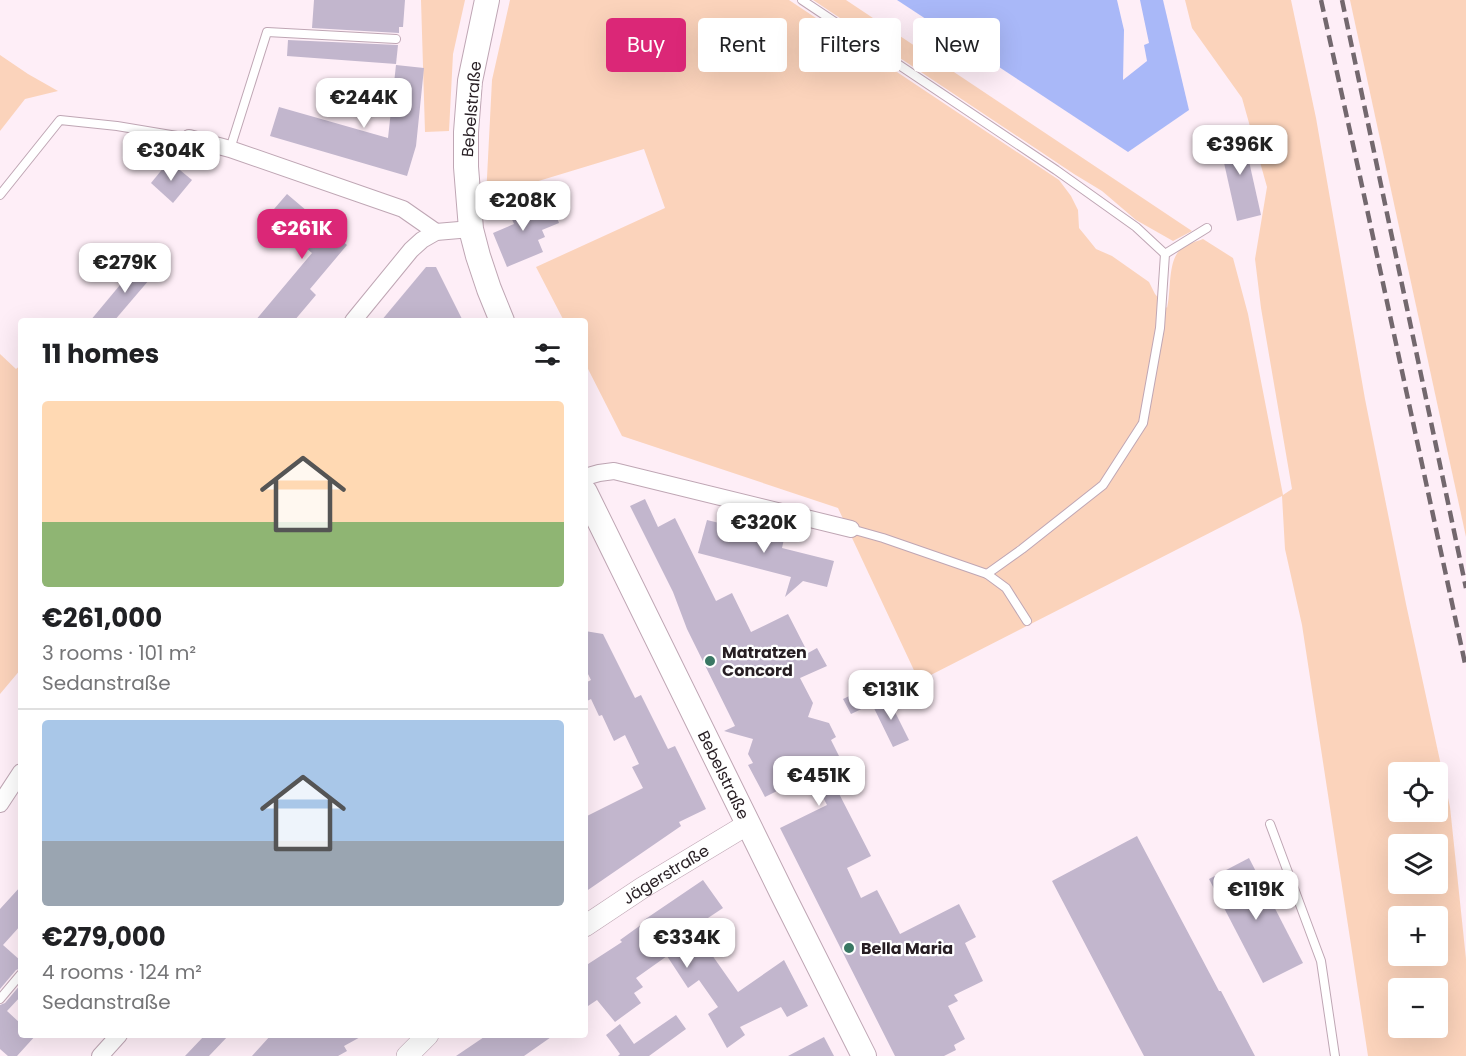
<!DOCTYPE html>
<meta charset="utf-8">
<style>
body{margin:0;font-family:Poppins,sans-serif;background:#f2f2f2;color:#202124;height:100vh;display:flex;flex-direction:column;font-size:22px;white-space:nowrap}
*{box-sizing:border-box;margin:0}
p{font-size:20px;color:#757577}
.icon{flex:none;width:33px;height:33px;fill:none;stroke:currentColor;stroke-width:2;stroke-linecap:round;stroke-linejoin:round}
.map{position:relative;flex:1;overflow:hidden}
.sheet{position:absolute;left:18px;top:318px;width:570px;height:720px;display:flex;flex-direction:column;background:#fff;border-radius:6px;box-shadow:0 6px 24px #0002}
.sheet>*{flex:none}
.hud{position:absolute;left:606px;top:18px;width:570px;height:54px;display:flex;gap:12px}
.buttons{position:absolute;left:1388px;top:762px;display:grid;gap:12px}
.buttons a{display:grid;place-items:center;width:60px;height:60px;border-radius:6px;background:#fff;box-shadow:0 6px 24px #0002;font-size:30px}
.price{position:absolute;translate:-50% -51px;padding:0 14px;border-radius:12px;background:#fff;color:#222;font-size:20px;line-height:39px;filter:drop-shadow(0 2px 3px #0008)}
.price::after{content:'';position:absolute;left:50%;top:36px;width:18px;height:14px;margin-left:-9px;background:inherit;clip-path:polygon(0 0,100% 0,50% 100%)}
.price.current{background:#db2777;color:#fff}
ul{padding:0;list-style:none}
li{display:grid;align-content:center;gap:12px;height:318px;padding:0 24px}
li+li{border-top:2px solid #e0e0e0}
li span{display:grid;place-items:center;height:186px;border-radius:6px;color:#555}
li>.icon{margin-inline-start:auto}
span .icon{width:108px;height:108px;fill:#fffc;stroke-width:1}
li b{font-size:26px}
h2{display:flex;justify-content:space-between;align-items:center;height:72px;padding:0 24px;font-size:26px}
.chip{padding:0 21px;border-radius:6px;background:#fff;box-shadow:0 6px 24px #0002;font-size:21px;line-height:54px}
.chip.current{background:#db2777;color:#fff}
.map>svg:first-child{display:block}
.green{fill:#fbd3bb;fill-rule:evenodd}
.water{fill:#a9b8f8}
.pier{fill:#feeef7}
.building{fill:#c2b6cd}
.lines{fill:none;stroke-linecap:round;stroke-linejoin:round}
.service-casing{stroke:#bfa6b4;stroke-width:10}
.minor-casing{stroke:#bfa6b4;stroke-width:18}
.tertiary-casing{stroke:#bfa6b4;stroke-width:22}
.secondary-casing{stroke:#bfa6b4;stroke-width:26}
.service{stroke:#fff;stroke-width:8}
.minor{stroke:#fff;stroke-width:16}
.tertiary{stroke:#fff;stroke-width:21}
.secondary{stroke:#fff;stroke-width:24}
.rail{stroke:#73686e;stroke-width:4.5;stroke-dasharray:12 6;stroke-linecap:butt}
.poi-dot{fill:#397763;stroke:#fff;stroke-width:2}
.labels{text-anchor:middle;stroke-width:4.5;stroke-linejoin:round;paint-order:stroke}
.street-label{font-size:16px;fill:#271e23;stroke:#fff}
.poi-label{font-size:16px;font-weight:bold;fill:#271e23;stroke:#fff;text-anchor:start}
</style>
<div class="map">
<svg width="1466" height="1056" viewBox="0 0 1466 1056">
<rect width="100%" height="100%" fill="#feeef7"/>
<g class="green">
<path d="M421,0h44l-12,54 -4,77 -24,1z"/>
<path d="M510,0h279l270,180 12,16 7,14 1,18 9,11 8,10 16,7 37,26 6,12 12,14c4,-15 1,-43 11,-56 5,-7 17,-10 25,-13l30,19 15,56 35,181 9,-6 -31,-181 -6,-49 12,-72 -25,-89 -50,-70 -7,-28h106l25,118 49,281 41,205 44,203 16,152v97h-98l-66,-431 -17,-76 -3,-53 -363,185 -81,-173 -216,-72 -37,-73v-42h-21l-28,-54 129,-59 -21,-59 -158,48 6,-117zM1398,772h39v40h-39zM1398,844h39v40h-39zM1398,916h39v40h-39zM1398,988h39v40h-39z"/>
<path d="M813,0h33l346,231 -19,10 -37,-21 -34,-29 -28,-17z"/>
<path d="M1350,0h116v537z"/>
<path d="M0,55l28,19 30,17 -33,8 -25,32z"/>
<path d="M0,354l16,15 5,-4v304l-21,25z"/>
</g>
<path class="water" d="M897,0h266l26,110 -61,42z"/>
<path class="pier" d="M1117,0h23l9,43 -5,2 3,16 -24,19 1,-50z"/>
<g class="building">
<path d="M314,0h91l-2,27h-4v6l-87,-5z"/>
<path d="M288,40l110,5 -2,19 -109,-8z"/>
<path d="M396,65l28,3 -8,78 -9,30 -137,-40 9,-29 109,31z"/>
<path d="M1242,130l19,85 -24,6 -19,-85z"/>
<path d="M169,161l23,19 -19,23 -22,-20z"/>
<path d="M518,192l10,25 25,-9 6,15 -17,7 3,7 -7,3 5,12 -36,15 -14,-34 21,-9 -11,-25z"/>
<path d="M287,194l60,51 -37,44 6,6 -22,26h-39l57,-68 -44,-37z"/>
<path d="M140,261l15,12 -41,48h-24z"/>
<path d="M426,267h10l27,54h-82z"/>
<path d="M645,499l13,28 17,-9 41,83 16,-8 19,39 37,-18 20,39 9,-5 10,18 -27,12 13,25 -5,14 21,6 7,14 -5,3 16,32 -15,8 39,76 -24,12 14,30 16,-8 23,44 59,-30 17,33 -11,6 18,38 -29,14 4,6 -10,5 17,33 -11,6 2,5 -12,6h-49l-115,-228 47,-23 -16,-31 -46,23 -17,-32 5,-2 -5,-9 5,-15 -29,-8 11,-5 -48,-97 -14,-37 -43,-86z"/>
<path d="M707,520l77,19 -2,9 52,13 -7,26 -24,-6 -18,16 6,-20 -93,-24z"/>
<path d="M585,631l18,3 32,64 6,-3 27,54 7,-3 31,63 -27,13 2,4 -96,66v-75l58,-29 -11,-21 7,-3 -14,-29 -11,6 -12,-26 -3,1 -8,-17 -6,3v-19l6,-3 -6,-12z"/>
<path d="M866,688l8,15 -23,11 -8,-15z"/>
<path d="M890,695l8,15 -3,2 14,28 -16,7 -21,-43z"/>
<path d="M1137,836l82,155h2l34,65h-111l-17,-32 -75,-143z"/>
<path d="M1249,858l54,105 -40,20 -54,-104z"/>
<path d="M703,880l20,28 -30,20 45,64 46,-32 24,46 -21,11 -6,-10 -41,20 5,8 -18,13 -19,-34 10,-7 -19,-27 -11,8 -21,-32 -31,22 7,9 -9,6 7,10 -26,19 -18,-22 -12,8v-42l37,-24 -2,-2 25,-18 -1,-2z"/>
<path d="M21,886v39l-18,20 18,16v7l-5,2 -16,19v-80z"/>
<path d="M21,984v12l-14,15 14,13v11h15l-19,21h-9l-8,-7v-44l5,-2z"/>
<path d="M676,1015l10,14 -37,27h-31l2,-2 -14,-19 14,-11 14,20z"/>
<path d="M205,1035h24l-20,21h-24z"/>
<path d="M271,1035h93l-20,11 3,5 -9,5h-86z"/>
<path d="M487,1035h67l-30,21h-68z"/>
<path d="M824,1037l10,19h-46z"/>
</g>
<g class="lines">
<g class="service-casing">
<g id="service">
<path d="M802,0l254,170 80,57 29,27"/>
<path d="M230,149l37,-117 129,7"/>
<path d="M0,195l60,-75 57,6 72,12"/>
<path d="M851,529l32,9 104,36 35,-25 81,-64 40,-62 17,-95 5,-74 42,-26"/>
<path d="M987,574l19,14 21,33"/>
<path d="M1270,824l51,137 14,95"/>
<path d="M0,999l21,-25"/>
</g>
</g>
<g class="minor-casing">
<g id="minor">
<path d="M189,138l41,11 173,60 33,23"/>
<path d="M353,321l58,-71 11,-10 14,-8 35,-3"/>
<path d="M585,477l14,-4 15,-2 237,58"/>
<path d="M0,804l21,-32"/>
<path d="M100,1056l19,-21"/>
</g>
</g>
<g class="tertiary-casing">
<g id="tertiary">
<path id="s1" d="M585,926l57,-38 106,-64"/>
<path d="M407,1056l21,-21"/>
</g>
</g>
<g class="secondary-casing">
<g id="secondary">
<path d="M487,0l-17,81 -4,51v35l5,62 7,27 11,33 13,32"/>
<path id="s2" d="M585,492l198,403 81,161"/>
</g>
</g>
<use href="#service" class="service"/>
<use href="#minor" class="minor"/>
<use href="#tertiary" class="tertiary"/>
<use href="#secondary" class="secondary"/>
<g class="rail">
<path d="M1321,0l38,172 107,496"/>
<path d="M1342,0l124,588"/>
</g>
</g>
<g class="poi-dot">
<circle cx="710" cy="661" r="6"/>
<circle cx="849" cy="948" r="6"/>
</g>
<g class="labels">
<g class="street-label">
<text transform="translate(471 109) rotate(-85)" y="6">Bebelstraße</text>
<text dy="6" stroke="none"><textPath href="#s2" startOffset="315">Bebelstraße</textPath></text>
<text dy="6" stroke="none"><textPath href="#s1" startOffset="96">Jägerstraße</textPath></text>
</g>
<g class="poi-label">
<text x="722" y="658">Matratzen<tspan x="722" dy="18">Concord</tspan></text>
<text x="861" y="954">Bella Maria</text>
</g>
</g>
</svg>
<div class="buttons">
<a><svg class="icon" aria-label="locate" viewBox="0 0 24 24"><circle cx="12" cy="12" r="6"/><path d="M12 2v4M12 18v4M2 12h4M18 12h4"/></svg></a>
<a><svg class="icon" aria-label="layers" viewBox="0 0 24 24"><path d="M12 4l9 5-9 5-9-5zM3 14l9 5 9-5"/></svg></a>
<a>+</a>
<a>−</a>
</div>
<b class="price" style="left:364px;top:129px">€244K</b>
<b class="price" style="left:1240px;top:176px">€396K</b>
<b class="price" style="left:171px;top:182px">€304K</b>
<b class="price" style="left:523px;top:232px">€208K</b>
<b class="price current" style="left:302px;top:260px">€261K</b>
<b class="price" style="left:125px;top:294px">€279K</b>
<b class="price" style="left:764px;top:554px">€320K</b>
<b class="price" style="left:891px;top:721px">€131K</b>
<b class="price" style="left:819px;top:807px">€451K</b>
<b class="price" style="left:1256px;top:921px">€119K</b>
<b class="price" style="left:687px;top:969px">€334K</b>
<div class="hud">
<a class="chip current">Buy</a>
<a class="chip">Rent</a>
<a class="chip">Filters</a>
<a class="chip">New</a>
</div>
<section class="sheet">
<h2>11 homes<svg class="icon" aria-label="filters" viewBox="0 0 24 24"><path d="M4 7h16M4 17h16"/><circle cx="9" cy="7" r="2"/><circle cx="15" cy="17" r="2"/></svg></h2>
<ul>
<li><span style="background:linear-gradient(#ffd9b3 65%,#8fb573 0)"><svg class="icon" aria-label="home" viewBox="0 0 24 24"><path d="M3 11l9-7 9 7M6 9v11h12V9"/></svg></span><div><b>€261,000</b><p>3 rooms · 101 m²</p><p>Sedanstraße</p></div></li>
<li><span style="background:linear-gradient(#a9c7e8 65%,#9aa5b1 0)"><svg class="icon" aria-label="home" viewBox="0 0 24 24"><path d="M3 11l9-7 9 7M6 9v11h12V9"/></svg></span><div><b>€279,000</b><p>4 rooms · 124 m²</p><p>Sedanstraße</p></div></li>
</ul>
</section>
</div>
